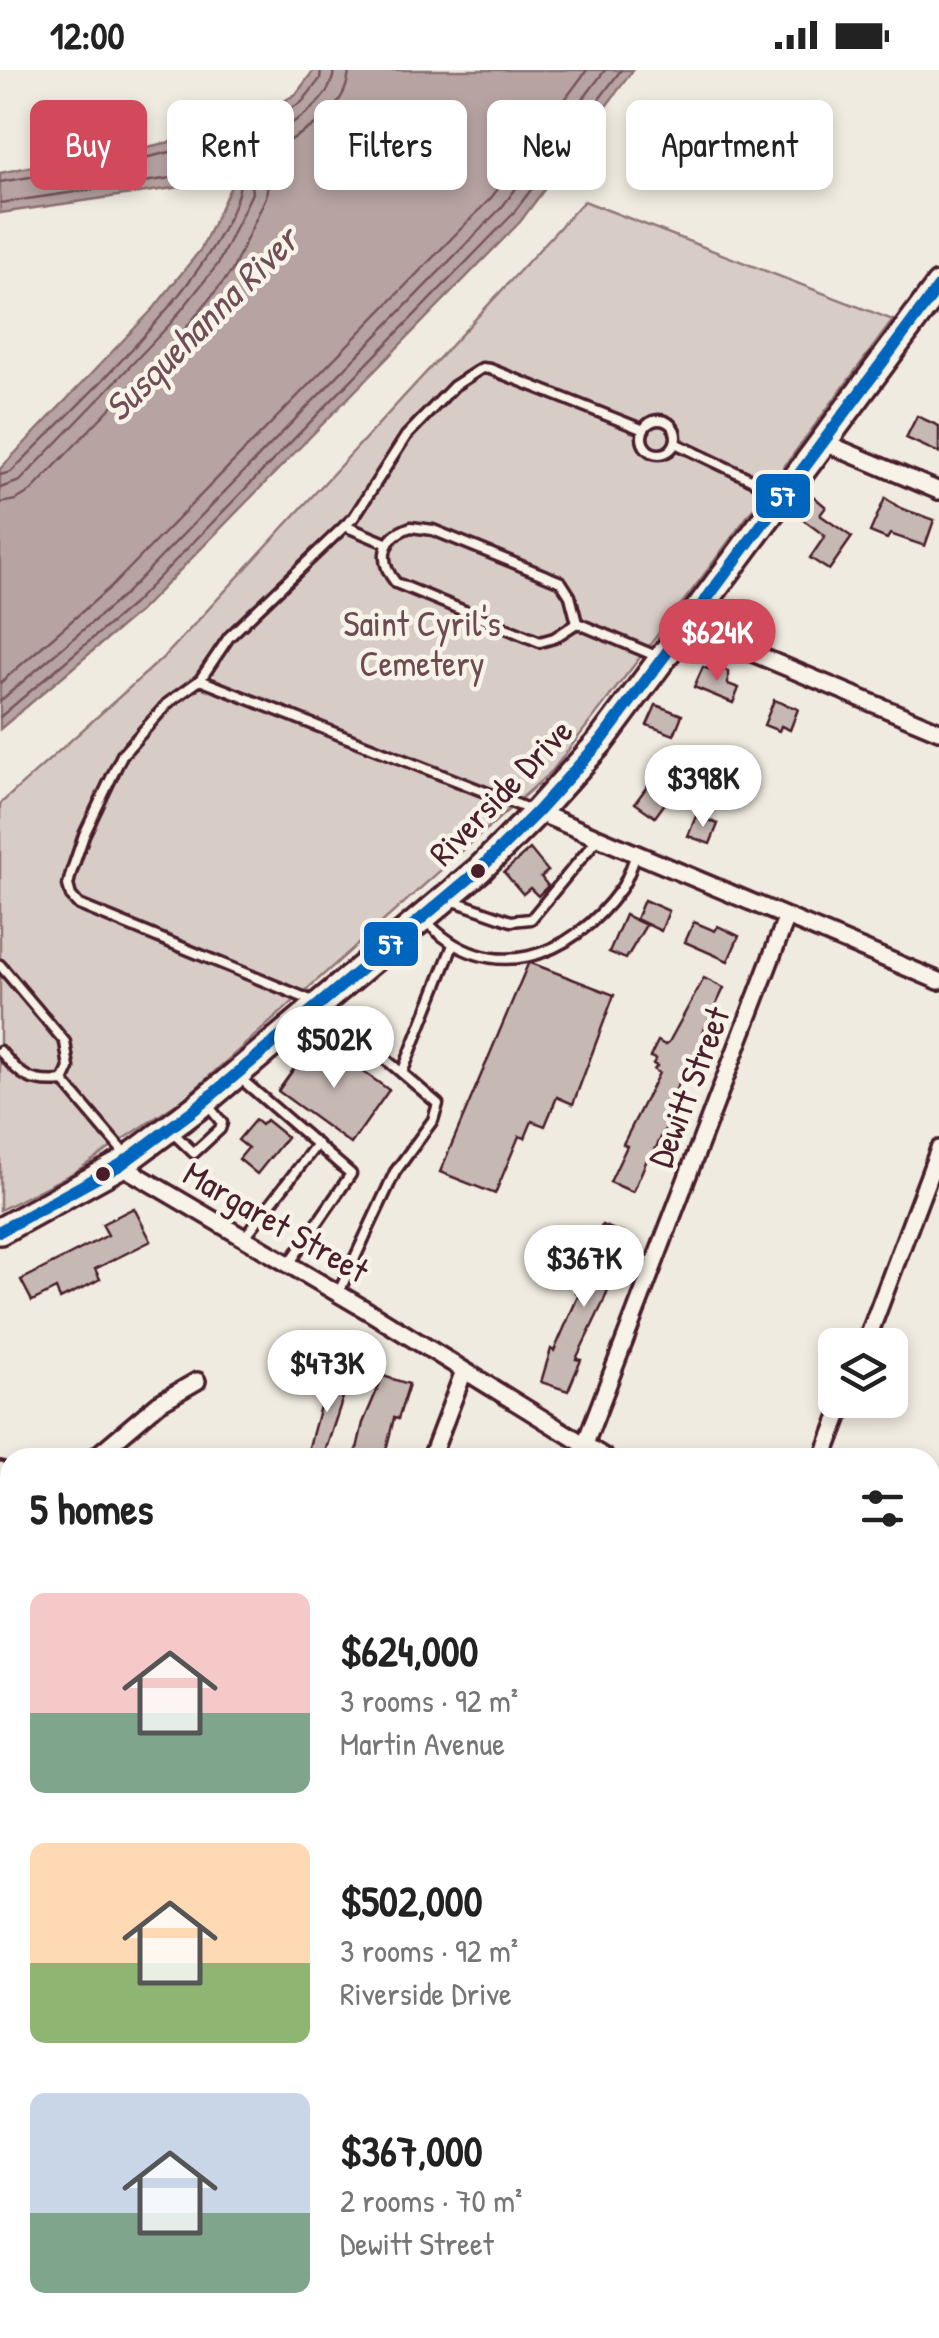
<!DOCTYPE html>
<meta charset="utf-8">
<style>
body{margin:0;font-family:"Patrick Hand",sans-serif;background:#f2f2f2;color:#222;height:100vh;display:flex;flex-direction:column;font-size:38px;white-space:nowrap}
*{box-sizing:border-box;margin:0}
p{font-size:32px;color:#767676}
.icon{flex:none;width:55px;height:55px;fill:none;stroke:currentColor;stroke-width:2;stroke-linecap:round;stroke-linejoin:round}
.map{position:relative;flex:1;overflow:hidden}
.sheet{position:absolute;left:0px;top:1378px;width:940px;height:892px;display:flex;flex-direction:column;background:#fff;border-radius:30px 30px 0 0;box-shadow:0 5px 15px #0003}
.sheet>*{flex:none}
.hud{position:absolute;left:30px;top:30px;width:880px;height:90px;display:flex;gap:20px}
.buttons{position:absolute;left:818px;top:1258px;display:grid;gap:20px}
.buttons a{display:grid;place-items:center;width:90px;height:90px;border-radius:15px;background:#fff;box-shadow:0 5px 15px #0003;font-size:50px}
.price{position:absolute;translate:-50% -85px;padding:0 22px;border-radius:35px;background:#fff;color:#222;font-size:32px;line-height:65px;filter:drop-shadow(0 2px 5px #0008)}
.price::after{content:'';position:absolute;left:50%;top:60px;width:30px;height:22px;margin-left:-15px;background:inherit;clip-path:polygon(0 0,100% 0,50% 100%)}
.price.selected{background:#d1495b;color:#fff}
ul{padding:0;list-style:none}
li{display:flex;align-items:center;gap:30px;height:250px;padding:0 30px}
li span{display:grid;place-items:center;flex:none;width:280px;height:200px;border-radius:15px;color:#555}
li>.icon{margin-inline-start:auto}
span .icon{width:120px;height:120px;fill:#fffc;stroke-width:1}
li b{font-size:42px}
h2{display:flex;justify-content:space-between;align-items:center;height:120px;padding:0 30px;font-size:42px}
.tag{padding:0 35px;border-radius:15px;background:#fff;box-shadow:0 5px 15px #0003;font-size:35px;line-height:90px}
.tag.selected{background:#d1495b;color:#fff}
.status{display:flex;justify-content:space-between;align-items:center;height:70px;padding:0 50px;background:#fff;direction:ltr}
.status svg{height:28px;fill:currentColor}
.map>svg:first-child{display:block}
.green{fill:#d8cdc6;stroke:#917678;stroke-width:2.5}
.water{fill:#b7a4a2;stroke:#8b6f72;stroke-width:2.5}
.lines{fill:none;stroke-linecap:round;stroke-linejoin:round}
.shore{stroke:#76545b;stroke-width:2.5}
.building{fill:#c6b8b3;stroke:#4a1f2b;stroke-width:2.5}
.service-casing{stroke:#4a1f2b;stroke-width:15}
.minor-casing{stroke:#4a1f2b;stroke-width:22}
.primary-casing{stroke:#4a1f2b;stroke-width:32}
.service{stroke:#f7f3e8;stroke-width:8}
.minor{stroke:#f7f3e8;stroke-width:15}
.primary{stroke:#f7f3e8;stroke-width:25}
.bus-1-casing{stroke:#f7f3e8;stroke-width:20}
.bus-1{stroke:#0065bd;stroke-width:12}
.bus-dot{fill:#4a1f2b;stroke:#f7f3e8;stroke-width:4}
.labels{text-anchor:middle;stroke-width:9;stroke-linejoin:round;paint-order:stroke}
.park-label{font-size:35px;fill:#6e4a52;stroke:#f7f3e8}
.street-label{font-size:35px;fill:#4a1f2b;stroke:#f7f3e8}
.water-label{font-size:38px;font-style:italic;fill:#704e55;stroke:#f7f3e8}
.line-badge{stroke:#f7f3e8;stroke-width:4}
.badge-label{font-size:28px;text-anchor:middle;font-weight:bold;fill:#fff}
</style>
<div class="status"><b>12:00</b><svg viewBox="0 0 49 12"><path d="M0 12V9h3v3zM5 12V6h3v6zM10 12V3h3v9zM15 12V0h3v12zM26 1h20v11H26zM47 4h2v5h-2z"/></svg></div>
<div class="map">
<svg width="939" height="2268" viewBox="0 0 939 2268">
<rect width="100%" height="100%" fill="#f0ebe0"/>
<filter id="ink" filterUnits="userSpaceOnUse"><feTurbulence type="fractalNoise" baseFrequency=".01" numOctaves="2"/><feDisplacementMap in="SourceGraphic" scale="20" xChannelSelector="R" yChannelSelector="G"/><feConvolveMatrix kernelMatrix="1 2 1 2 8 2 1 2 1" color-interpolation-filters="sRGB"/></filter>
<g filter="url(#ink)">
<g class="green">
<path d="M584,131l309,119 -193,260 -148,191 -367,327 -110,74 -75,38v-406l166,-149z"/>
<path d="M930,1540l9,3v364l-9,-4z"/>
</g>
<path class="water" d="M314,0h319l-113,152 -380,389 -140,118v-260l154,-161 47,-59 31,-65 -45,2 -187,27v-40l72,-15 71,-10 98,-22 55,-32z"/>
<g class="lines">
<g class="shore">
<path d="M0,112l144,-24 101,-23 57,-33 18,-23 1,-9"/>
<path d="M0,133l185,-27 45,-2 10,11c-17,88 -164,220 -229,287l-11,3"/>
<path d="M0,418l20,-7 76,-79 75,-79 47,-59 34,-71 -3,-21 -20,-12 -1,-6c33,-15 103,-40 106,-84"/>
<path d="M0,433l16,-3 15,-9 150,-157 51,-63 34,-74 2,-15 -7,-24c33,-23 86,-40 88,-88"/>
<path d="M0,613l114,-99 377,-386 96,-128"/>
<path d="M0,631l124,-106 378,-388 103,-137"/>
<path d="M0,647l133,-113 379,-389 109,-145"/>
</g>
</g>
<g class="building">
<path d="M917,346l22,10v27l-33,-15z"/>
<path d="M813,426l13,11 -6,8 32,22 -23,33 -19,-12 15,-22 -27,-20z"/>
<path d="M885,428l15,10 34,12 -9,26 -35,-12 -3,5 -17,-7z"/>
<path d="M715,596l13,5v13l11,4 -6,15 -39,-16 9,-20 10,4z"/>
<path d="M774,630l24,9 -8,21 -9,-4 -2,5 -15,-6z"/>
<path d="M656,635l26,10 -8,20 -27,-10z"/>
<path d="M665,692l20,14 -30,41 -20,-14z"/>
<path d="M696,746l22,8 -8,20 -22,-8z"/>
<path d="M530,779l18,22 -7,6 7,9 -10,10 -8,-8 -7,6 -19,-22z"/>
<path d="M644,830l25,11 -8,20 -25,-12z"/>
<path d="M625,845l21,10 -20,34 -17,-7z"/>
<path d="M694,852l21,9 3,-5 21,10 -11,25 -43,-19z"/>
<path d="M531,893l83,32 -41,109 -16,-7 -12,29 -13,-5 -7,17 -6,-2 -24,58 -55,-22 88,-208z"/>
<path d="M704,908l20,10 -21,44 4,2 -31,55 4,2 -15,38 -13,27 -3,-1 -16,37 -23,-10 17,-36 -4,-2 36,-71 -5,-3 3,-4 -4,-2 3,-5 -6,-2 8,-16 7,4 4,-3z"/>
<path d="M316,968l73,52 -38,54 -73,-53z"/>
<path d="M255,1050l6,5 5,-5 21,17 -30,37 -18,-15 9,-11 -10,-8z"/>
<path d="M134,1138l17,33 -56,28 5,10 -15,8 -25,12 -4,-10 -24,12 -11,-21 87,-45 -6,-11z"/>
<path d="M602,1155l23,9 -17,41 5,2 -11,28 -26,54 5,1 -13,31 -27,-9 10,-33 3,2 25,-57 -4,-2z"/>
<path d="M329,1303l20,6 -26,79h-17z"/>
<path d="M383,1306l26,8 -11,35 -4,-1 -10,40h-5l-23,-5 7,-30z"/>
</g>
<g class="lines">
<g class="service-casing">
<g id="service">
<circle cx="659" cy="367" r="17"/>
<path d="M675,373l105,50"/>
<path d="M345,456l43,18"/>
<path d="M411,457l22,3 128,52 9,14 7,27 -23,15 -14,4 -144,-59c-18,-22 -15,-46 15,-56z"/>
<path d="M577,553l79,33"/>
<path d="M200,610l331,130"/>
<path d="M454,831l57,20 20,-2 67,-81"/>
<path d="M425,850c64,69 146,38 195,-30 8,-10 11,-24 16,-35"/>
<path d="M453,875l-51,128 -82,-69 -241,-99 -8,-9 -3,-11 3,-12 13,-38 38,-80 46,-52 32,-23 29,-43 125,-120 52,-81 48,-50 28,-18 8,1 154,61"/>
<path d="M0,895l65,77 4,26 -6,13"/>
<path d="M0,981c22,25 28,33 63,30"/>
<path d="M241,1009l110,95 -62,90"/>
<path d="M63,1011l62,73"/>
<path d="M172,1062l22,21 26,-24 2,-6 -15,-19"/>
<path d="M244,1168l73,-94"/>
<path d="M338,1224l57,-122 38,-52 5,-16 -36,-31"/>
<path d="M930,2088l9,14"/>
</g>
</g>
<g class="minor-casing">
<g id="minor">
<path d="M823,372l116,49"/>
<path d="M688,556l251,105"/>
<path d="M537,742l402,169"/>
<path d="M120,1095l248,146 238,147"/>
<path d="M865,1275l74,-196"/>
<path d="M585,1374l201,-525"/>
<path d="M94,1388l65,-55 38,-22"/>
<path d="M431,1388l33,-87"/>
<path d="M823,1388l22,-58"/>
<path d="M0,1400l10,10"/>
<path d="M930,1523l9,3"/>
<path d="M0,1677l10,4"/>
<path d="M0,1929l10,4"/>
<path d="M930,2143l9,-23"/>
<path d="M0,2191l10,4"/>
<path d="M186,2260l22,8"/>
<path d="M845,2260l21,8"/>
<path d="M98,2268l3,-8"/>
<path d="M880,2268l3,-8"/>
</g>
</g>
<g class="primary-casing">
<path id="primary" d="M0,1161l120,-66 75,-56 284,-239 58,-58 64,-71 338,-455"/>
</g>
<use href="#service" class="service"/>
<use href="#minor" class="minor"/>
<use href="#primary" class="primary"/>
<g class="bus-1-casing">
<path id="bus-1" d="M0,1161l120,-66 75,-56 284,-239 58,-58 64,-71 338,-455"/>
</g>
<use href="#bus-1" class="bus-1"/>
</g>
</g>
<g class="bus-dot">
<circle cx="478" cy="801" r="9"/>
<circle cx="103" cy="1104" r="9"/>
</g>
<g class="labels">
<g class="park-label">
<text x="422" y="566">Saint Cyril's<tspan x="422" dy="40">Cemetery</tspan></text>
</g>
<g class="street-label">
<text transform="translate(501 722) rotate(-46)" y="12">Riverside Drive</text>
<text transform="translate(689 1017) rotate(-69)" y="12">Dewitt Street</text>
<text transform="translate(276 1152) rotate(30)" y="12">Margaret Street</text>
</g>
<g class="water-label">
<text transform="translate(201 254) rotate(-45)" y="13">Susquehanna River</text>
</g>
</g>
<g class="line-badge">
<rect x="754" y="402" width="58" height="48" rx="10" fill="#0065bd"/>
<rect x="362" y="850" width="58" height="48" rx="10" fill="#0065bd"/>
</g>
<g class="badge-label">
<text x="783" y="436">57</text>
<text x="391" y="884">57</text>
</g>
</svg>
<div class="buttons">
<a><svg class="icon" aria-label="layers" viewBox="0 0 24 24"><path d="M12 4l9 5-9 5-9-5zM3 14l9 5 9-5"/></svg></a>
</div>
<b class="price selected" style="left:717px;top:614px">$624K</b>
<b class="price" style="left:703px;top:760px">$398K</b>
<b class="price" style="left:334px;top:1021px">$502K</b>
<b class="price" style="left:584px;top:1240px">$367K</b>
<b class="price" style="left:327px;top:1345px">$473K</b>
<div class="hud">
<a class="tag selected">Buy</a>
<a class="tag">Rent</a>
<a class="tag">Filters</a>
<a class="tag">New</a>
<a class="tag">Apartment</a>
</div>
<section class="sheet">
<h2>5 homes<svg class="icon" aria-label="filters" viewBox="0 0 24 24"><path d="M4 7h16M4 17h16"/><circle cx="9" cy="7" r="2"/><circle cx="15" cy="17" r="2"/></svg></h2>
<ul>
<li><span style="background:linear-gradient(#f6c9c9 60%,#7fa58c 0)"><svg class="icon" aria-label="home" viewBox="0 0 24 24"><path d="M3 11l9-7 9 7M6 9v11h12V9"/></svg></span><div><b>$624,000</b><p>3 rooms · 92 m²</p><p>Martin Avenue</p></div></li>
<li><span style="background:linear-gradient(#ffd9b3 60%,#8fb573 0)"><svg class="icon" aria-label="home" viewBox="0 0 24 24"><path d="M3 11l9-7 9 7M6 9v11h12V9"/></svg></span><div><b>$502,000</b><p>3 rooms · 92 m²</p><p>Riverside Drive</p></div></li>
<li><span style="background:linear-gradient(#c9d6e8 60%,#7fa58c 0)"><svg class="icon" aria-label="home" viewBox="0 0 24 24"><path d="M3 11l9-7 9 7M6 9v11h12V9"/></svg></span><div><b>$367,000</b><p>2 rooms · 70 m²</p><p>Dewitt Street</p></div></li>
</ul>
</section>
</div>
